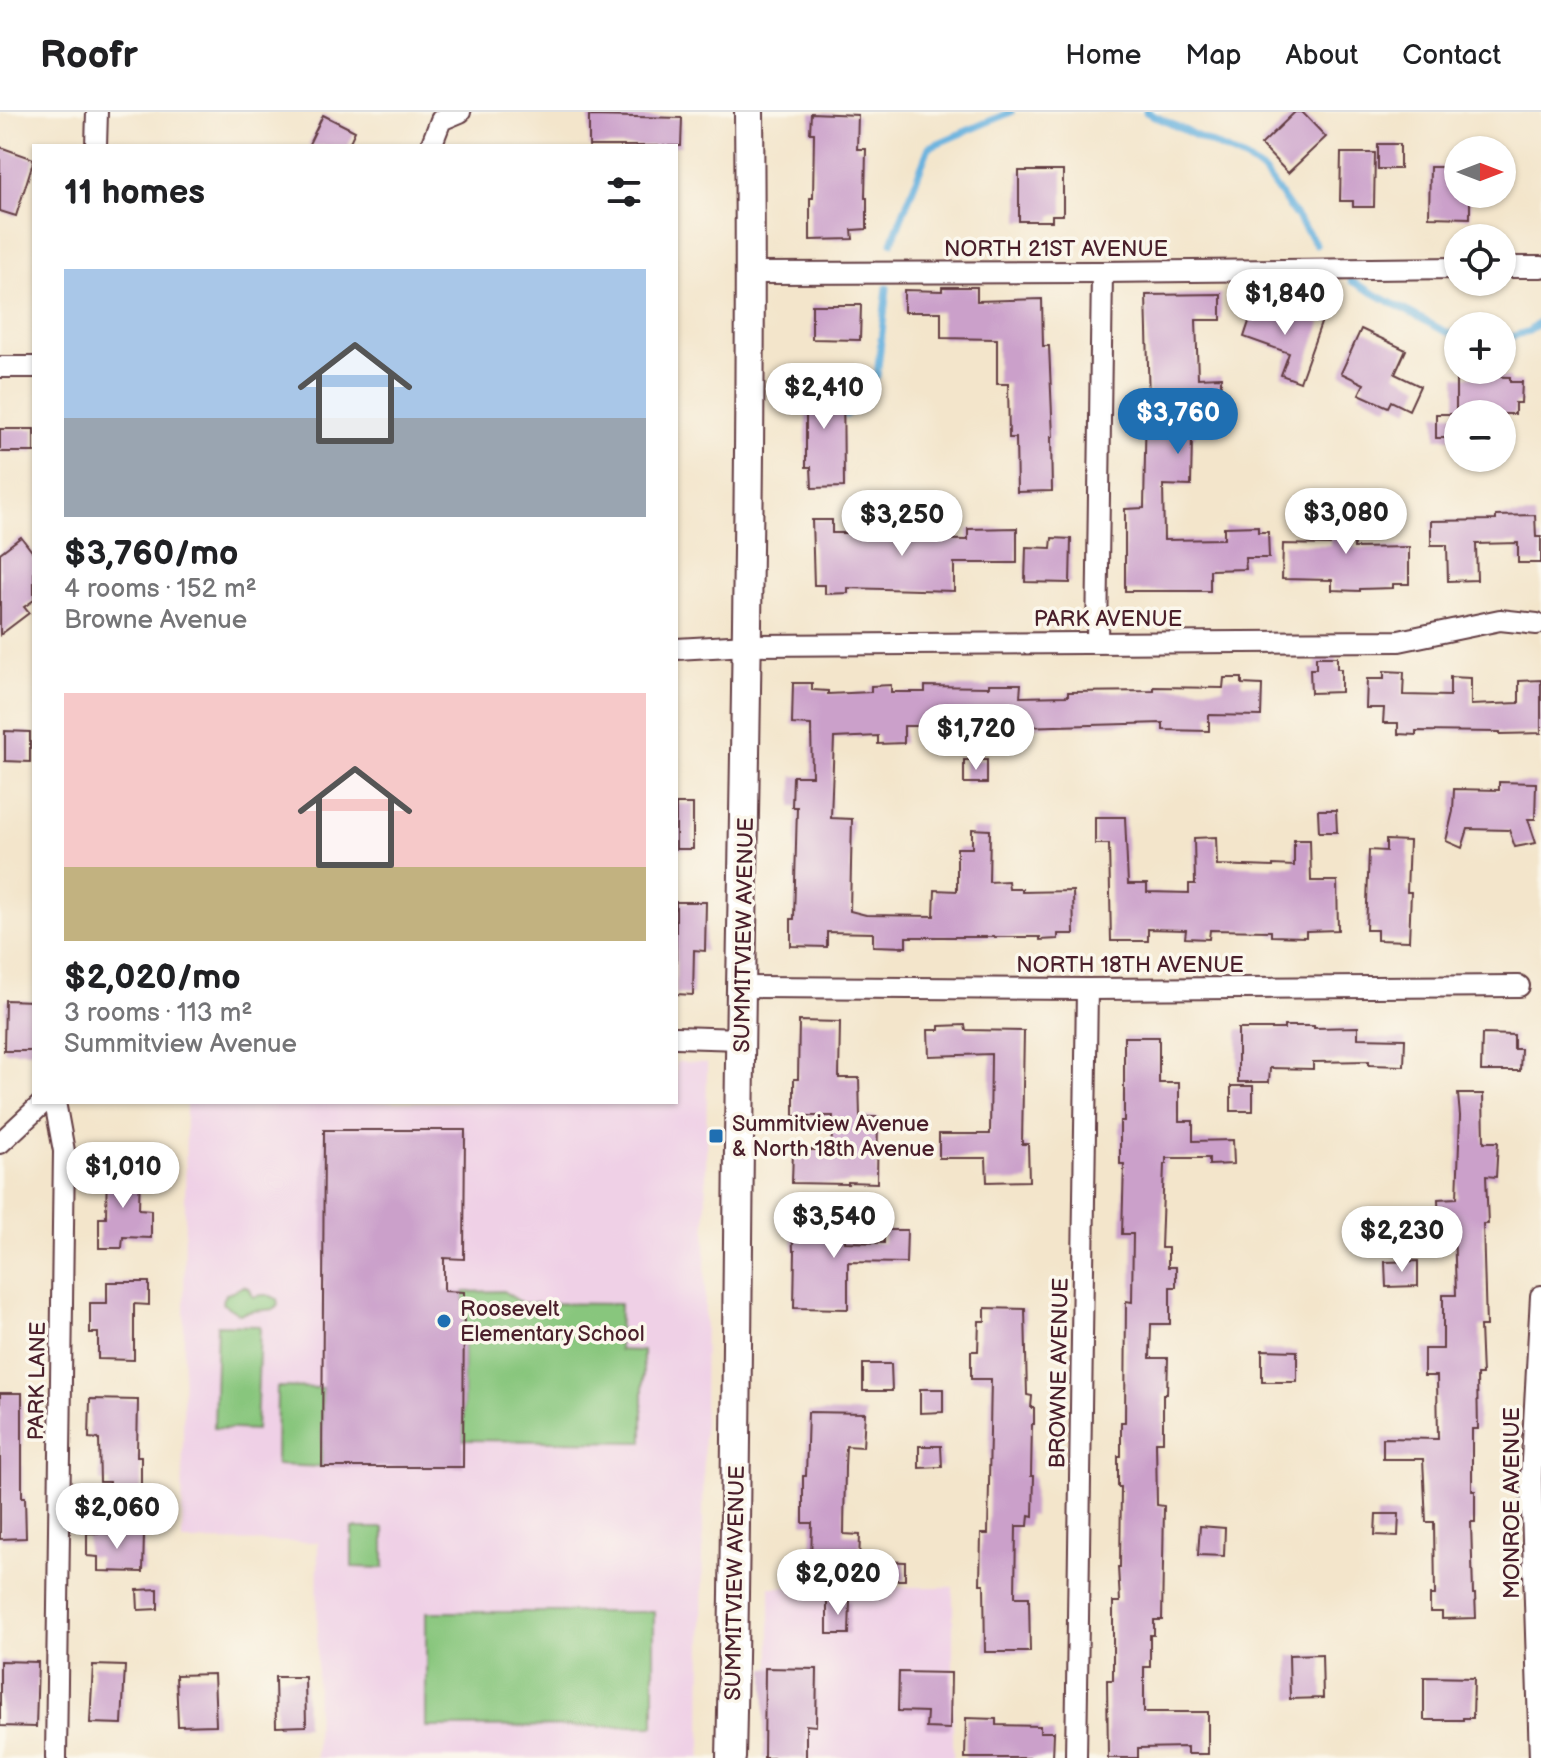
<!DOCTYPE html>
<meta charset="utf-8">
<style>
body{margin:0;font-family:"Balsamiq Sans",sans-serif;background:#f2f2f2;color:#202124;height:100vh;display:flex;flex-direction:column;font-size:30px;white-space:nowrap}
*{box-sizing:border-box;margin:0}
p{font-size:26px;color:#757577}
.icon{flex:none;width:44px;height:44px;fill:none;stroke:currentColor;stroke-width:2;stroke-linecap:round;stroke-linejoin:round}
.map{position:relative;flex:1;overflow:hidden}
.sheet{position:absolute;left:32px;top:32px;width:646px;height:960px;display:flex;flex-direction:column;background:#fff;border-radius:0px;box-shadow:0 2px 6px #0004}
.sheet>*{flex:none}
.needle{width:52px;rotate:90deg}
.buttons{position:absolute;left:1444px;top:24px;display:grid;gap:16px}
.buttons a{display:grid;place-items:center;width:72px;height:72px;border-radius:50%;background:#fff;box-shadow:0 2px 6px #0004;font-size:40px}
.price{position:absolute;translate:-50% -68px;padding:0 18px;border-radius:28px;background:#fff;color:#222;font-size:26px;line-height:52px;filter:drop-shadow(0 2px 4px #0008)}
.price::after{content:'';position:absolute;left:50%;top:48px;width:24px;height:18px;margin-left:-12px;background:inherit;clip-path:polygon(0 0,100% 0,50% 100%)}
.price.active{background:#1f6fb2;color:#fff}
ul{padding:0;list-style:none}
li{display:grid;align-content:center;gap:16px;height:424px;padding:0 32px}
li span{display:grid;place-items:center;height:248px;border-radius:0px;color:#555}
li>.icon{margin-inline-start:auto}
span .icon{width:144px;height:144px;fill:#fffc;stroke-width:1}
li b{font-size:34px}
h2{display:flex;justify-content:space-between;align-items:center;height:96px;padding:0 32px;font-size:34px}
header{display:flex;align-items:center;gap:48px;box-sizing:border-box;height:112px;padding:0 40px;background:#fff;border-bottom:2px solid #e0e0e0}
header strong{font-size:38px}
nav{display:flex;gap:44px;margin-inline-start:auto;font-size:28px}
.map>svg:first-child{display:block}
.built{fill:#efd0e6}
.green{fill:#88c67d;stroke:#697254;stroke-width:2}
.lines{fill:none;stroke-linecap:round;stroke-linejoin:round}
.stream{stroke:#66b1de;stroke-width:7}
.building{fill:#cba0ca}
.minor-casing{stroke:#633d43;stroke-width:24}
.secondary-casing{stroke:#633d43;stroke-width:32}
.minor{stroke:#fff;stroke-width:20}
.secondary{stroke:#fff;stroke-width:28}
.poi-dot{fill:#1f6fb2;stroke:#fbf7ec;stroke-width:3}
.labels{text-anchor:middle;stroke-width:7;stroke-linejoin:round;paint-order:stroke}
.street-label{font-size:22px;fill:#4a1f2b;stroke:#fbf7ec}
.poi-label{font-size:22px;fill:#4a1f2b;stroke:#fbf7ec;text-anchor:start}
</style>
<header>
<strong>Roofr</strong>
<nav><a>Home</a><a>Map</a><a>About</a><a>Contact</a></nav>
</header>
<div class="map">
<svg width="1541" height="1646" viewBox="0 0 1541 1646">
<rect width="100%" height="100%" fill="#fbf7ec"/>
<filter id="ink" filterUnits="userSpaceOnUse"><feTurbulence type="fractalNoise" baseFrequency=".0125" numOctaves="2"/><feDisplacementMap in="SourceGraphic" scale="16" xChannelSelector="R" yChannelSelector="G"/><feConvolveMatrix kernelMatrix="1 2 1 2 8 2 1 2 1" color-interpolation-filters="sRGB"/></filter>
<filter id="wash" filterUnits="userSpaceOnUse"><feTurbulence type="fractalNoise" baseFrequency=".006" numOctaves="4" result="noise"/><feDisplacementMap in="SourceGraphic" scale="32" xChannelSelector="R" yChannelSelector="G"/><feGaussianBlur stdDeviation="1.8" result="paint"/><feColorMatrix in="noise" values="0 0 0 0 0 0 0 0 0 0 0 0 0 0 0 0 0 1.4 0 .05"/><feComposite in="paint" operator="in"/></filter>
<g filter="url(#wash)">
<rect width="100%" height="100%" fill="#f3e5cb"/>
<g class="built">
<path d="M676,950l31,1 -6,695h-385l2,-216 -136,-1 4,-439h490z"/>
<rect x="770" y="1475" width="183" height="171"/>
</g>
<g class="green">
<path d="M244,1174l6,3 3,8c10,-3 16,-3 24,2l1,6 -3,4 -22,2 -14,3 -16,-10v-5l3,-5z"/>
<path d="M503,1179l19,12 98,1 -1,46 24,1v91l-180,-2 1,-148z"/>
<path d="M217,1213l43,1 -4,104 -42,-2z"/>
<path d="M277,1275l46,1 -1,79 -46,-2z"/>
<path d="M352,1416h32v40l-32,-1z"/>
<path d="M426,1500h228v114l-228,1z"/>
</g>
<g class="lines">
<g class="stream">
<path d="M1146,0l101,48 17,12 52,72"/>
<path d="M892,130l37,-95 82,-35"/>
<path d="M1351,169l93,50 14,5"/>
<path d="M1502,228l27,-9 12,-10"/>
<path d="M846,303l31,-39 10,-88"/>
</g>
</g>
<g id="blocks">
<g class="building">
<path d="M1295,0h7l24,25 -38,36 -27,-28z"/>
<path d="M811,1l47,2 -1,34h9l-1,49h2v31l-15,1 1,9 -43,1v-42h3l1,-65h-4z"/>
<path d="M323,3l32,16 -7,15h-40z"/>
<path d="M589,4l93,2 -1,28h-92z"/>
<rect x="1378" y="32" width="22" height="25"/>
<path d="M0,35l34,12 -18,57 -16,-5z"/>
<path d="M1341,41h34l-1,54h-21v-6h-13z"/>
<path d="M1430,55h28v27h12v24l-41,-1z"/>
<path d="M1019,59h44v44h-11v6h-33z"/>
<path d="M942,175h35v14l65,-2 1,47h6l4,91h-2l1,54 -35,1 -1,-54h-7l-1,-54h-11v-45l-56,-1v-26h-37v-22l38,1z"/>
<path d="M1221,182v26h-25l2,58 23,-1v31h-25l-1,29h-3l-1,49 -28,-1 1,55 60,-1v-12l34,-1v6h10l1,26h-24l1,11 -36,1v21h-85v-82l19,-1 2,-107h3l-3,-106z"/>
<path d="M812,193h49l-1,35 -48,-1z"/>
<path d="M1272,193l49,18 -21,59 -19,-7 8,-22 -45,-16 10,-30 15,5z"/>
<path d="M1361,217l45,21 -11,24 25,12 -11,24 -18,-9 -3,6 -29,-13 5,-10 -23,-11z"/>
<path d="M1456,264l54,1v5h12l-1,21h-6v11h-59z"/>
<path d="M843,266l1,109 -32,1 -1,-21h-5v-57h-9l-1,-21h14v-10z"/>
<rect x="1436" y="302" width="22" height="24"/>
<rect x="0" y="317" width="34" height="23"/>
<path d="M1329,381h23l2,55 55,-1v37h-16v4l-33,1v2l-28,-1v-10l-50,-1 1,-35 47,1z"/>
<path d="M1535,403l1,22h5v26h-23v-20l-42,1 1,36 -29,1 -1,-36h-16v-24l65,-1v-4z"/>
<path d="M812,408h20v13h65v6l71,1v-11l49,-1v35h-63v28l-106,-3v5l-23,1v-9h-11z"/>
<path d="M21,425l13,17v46l-10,7 5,6 -29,22v-82z"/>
<path d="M1052,426l19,1 -1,44 -45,-1 1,-35 25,1z"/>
<path d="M1316,545h21v12h4v23l-30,1 -1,-24h6z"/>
<path d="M1384,559l20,1 -1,23 47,1v-19l21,1v27l48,-2v-22l22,-1v53l-41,1v-2l-84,-1v4l-18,-1v-11h-15l1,-15h-18l1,-29h17z"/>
<path d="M1224,566h18v6l20,1 -1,31 -52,-1v16l-46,-1v-7l-143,4v6l-24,-1v-6h-92v17l-26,1v-8l-44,2 -3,80 21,1 -2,92 16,4 68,1 1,-26 22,1v-43h15v-19l18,1 -1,52 19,-1 1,8h13v3l51,-1 1,43h-16v5l-18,1v-3h-134v10l-33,-1v-13l-46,-1v15l-36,-1v-27h3l3,-112h-5l1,-31h19l-1,-51 -19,-1 1,-41h19v7l16,1v3l43,-2v-6l20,-1v7h34v-6l64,1v-3h32l-1,13 48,-1v-4l86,-1v-4l69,1z"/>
<path d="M5,619l25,1v30l-25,-1z"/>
<rect x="964" y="648" width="23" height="23"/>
<path d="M1499,670l37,1 -1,36h-7l8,24 -21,4 -6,-17 -41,-1 -6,19 -16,-7 7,-30 1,-22 45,1z"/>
<rect x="676" y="692" width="17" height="45"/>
<path d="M1318,698h18l1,22h-18z"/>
<path d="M1095,705h30l3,67h19v8l42,1v-9h6l-1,-46 22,-1 1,28 56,2v-2l21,1v-26h16l1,41h26l1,49 -32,1v6l-35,-1v-5l-61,-1 -1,9 -24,-1 1,-8 -38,-1v12h-37l-2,-97h-14z"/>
<path d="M1386,728l23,1 -2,51h4l-2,49 -32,-1v-10h-11l3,-80 17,1z"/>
<path d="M676,790h30l-1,49 -11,-1 -1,45 -17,-1z"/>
<path d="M5,888l29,1v50h-30z"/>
<path d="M799,909l41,1 -1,56h20l1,39h18l-1,66 -29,-1v2l-56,-1 1,-33h38l2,-34h-39v-37h4z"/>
<path d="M965,913l1,5 58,1 -2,113h6l1,37 -42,1 -1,-24h-47v-24h51l1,-80 -62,2 -1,-26h11v-4z"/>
<path d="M1284,914h30v2l44,-1v11l47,1 -1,27 -35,-1v-4l-56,1v7l-43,-1 -1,14h-31v-53h46z"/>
<path d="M1482,922l32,1v14h7l-1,22h-39z"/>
<path d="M1124,925h35v46h20v38h14v20l40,-1 1,24 -25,1v-7h-43v6h-2l-3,84h7v19h8v20h-6v37h-19l-1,34h18l-1,36h-4v48h-7l1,63 7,1 -2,114h-8v15h-4v32h-6v45h64v42h-21v-7l-49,1v10h-30l-1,-78h6v-78h7l-2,-35h2l1,-80h-3v-31h3v-34h4l1,-121 6,1 1,-68h-11l2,-70h-4v-43h4z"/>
<rect x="1231" y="974" width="22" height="25"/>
<path d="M1458,982h25l1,48h14l-2,35 -10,-1 2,48h-5l3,102h-6l2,49h-5l1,54h-6v62h3v31h-4l2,72h2l1,24 -34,1v-7h-12v-17h5l-1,-73h-8l-3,-63h-40v-21l55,1 -1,-63h-13v-27h19v-54h13l-2,-70 -15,1 -1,-27 19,-1 3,-82z"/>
<path d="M324,1018h141l-1,129 -20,-1v33l20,1 -1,175h-141z"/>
<path d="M107,1056l33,1 -1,40 12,1v28l-28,-1 -1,11h-23v-30h7z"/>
<path d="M845,1104v26l39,1v-13h23l-1,33 -58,-1v47l-54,-1 1,-57h-2l-1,-34z"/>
<path d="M1418,1149v25l-32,1 -1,-25z"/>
<path d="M107,1170h42v23l-15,-1v56l-36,-1v-26h-8v-30h17z"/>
<path d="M985,1196l40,1 2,86 5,1 -1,12h3v16h-2l-1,52h3l-1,40 -4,-1 -1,11h-12l-1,71h14l1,55h-45l-1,-68h-4l1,-50h7l3,-155h-20v-28h7l1,-30h6z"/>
<path d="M1262,1238l35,1v31h-35z"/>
<path d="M863,1252h28l1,27h-29z"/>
<path d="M920,1277h23v23l-23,1z"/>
<path d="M0,1281h22v104h3l1,41 -26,1z"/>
<path d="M90,1287l48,1 -1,56h4v36l-31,1v-11h-10l-1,-43 -10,-1z"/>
<path d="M808,1300l57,1 -2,34 -17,-1 -1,20 -1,68 16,1 -1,29 -48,-1 1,-40h-9v-47h3z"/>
<path d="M919,1334h22l1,21 -23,1z"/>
<path d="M1376,1402h23l-1,22 -23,-1z"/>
<path d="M1200,1414l25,2 -1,28 -26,-1z"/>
<path d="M87,1421l57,1 -1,38 -45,-1v-14l-11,-1z"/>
<path d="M880,1449l25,1v18h-26z"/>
<path d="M158,1477v20l-20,1 -1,-20z"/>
<path d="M827,1488l23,1 -1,33h-22z"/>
<path d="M1322,1542l1,44 -33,1 -1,-44z"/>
<path d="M0,1549l38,1 -2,65 -36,-1z"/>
<path d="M93,1553l32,1 -3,58 -32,-1z"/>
<path d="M765,1556l52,1 -1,57 -10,-1v33h-42z"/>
<path d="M899,1560l52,1 -1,56 -24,-1 1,-16 -29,-1z"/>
<path d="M214,1562l2,51 -38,1 -2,-51z"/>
<path d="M275,1565h30l1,49 -30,1z"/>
<path d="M1424,1565l50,1 -1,40h-10v2h-39z"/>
<path d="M966,1606l30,1v6l44,1v6h14l-1,26h-88z"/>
</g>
</g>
</g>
<g filter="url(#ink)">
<use href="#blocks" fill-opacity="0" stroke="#633d43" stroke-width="2"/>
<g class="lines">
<g class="minor-casing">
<g id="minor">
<path d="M96,34l1,-34"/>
<path d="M431,34l10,-26 19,-8"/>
<path d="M1502,155h39"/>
<path d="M750,161l352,-1 356,-4"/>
<path d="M0,255h34"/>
<path d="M1097,530l5,-370"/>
<path d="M676,537l72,-4 651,-4 101,-21 37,4"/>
<path d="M741,875l346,2 432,-3"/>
<path d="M676,925l65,2"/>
<path d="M55,990l9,49 -8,607"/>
<path d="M0,1031l44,-41"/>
<path d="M1076,1646l11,-769"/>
<path d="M1540,1646l-9,-280 10,-182"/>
</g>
</g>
<g class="secondary-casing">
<path id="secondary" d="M731,1646c6,-256 6,-513 10,-769 5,-293 11,-585 8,-877"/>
</g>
<use href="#minor" class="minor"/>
<use href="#secondary" class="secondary"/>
</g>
</g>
<g class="poi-dot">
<rect x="708" y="1016" width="16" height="16" rx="4"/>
<circle cx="444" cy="1209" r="8"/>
</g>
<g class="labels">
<g class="street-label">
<text x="1056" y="144">NORTH 21ST AVENUE</text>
<text x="1108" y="514">PARK AVENUE</text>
<text transform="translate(743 823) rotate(-89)" y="8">SUMMITVIEW AVENUE</text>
<text x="1130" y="860">NORTH 18TH AVENUE</text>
<text transform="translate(1058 1261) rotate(-89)" y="8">BROWNE AVENUE</text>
<text transform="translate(36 1269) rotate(-89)" y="8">PARK LANE</text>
<text transform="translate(1511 1391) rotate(-90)" y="8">MONROE AVENUE</text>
<text transform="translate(734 1471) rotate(-89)" y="8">SUMMITVIEW AVENUE</text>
</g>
<g class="poi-label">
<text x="732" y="1019">Summitview Avenue<tspan x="732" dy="25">&amp; North 18th Avenue</tspan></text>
<text x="460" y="1204">Roosevelt<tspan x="460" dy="25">Elementary School</tspan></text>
</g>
</g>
</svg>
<div class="buttons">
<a><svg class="needle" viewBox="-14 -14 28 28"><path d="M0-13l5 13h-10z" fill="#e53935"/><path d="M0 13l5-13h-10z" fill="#757577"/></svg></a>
<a><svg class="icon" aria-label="locate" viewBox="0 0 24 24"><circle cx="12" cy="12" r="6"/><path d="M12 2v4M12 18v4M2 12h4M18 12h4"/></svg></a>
<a>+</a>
<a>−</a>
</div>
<b class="price" style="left:1285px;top:225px">$1,840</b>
<b class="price" style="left:824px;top:319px">$2,410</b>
<b class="price active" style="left:1178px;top:344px">$3,760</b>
<b class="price" style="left:1346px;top:444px">$3,080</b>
<b class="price" style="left:902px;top:446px">$3,250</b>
<b class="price" style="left:976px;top:660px">$1,720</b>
<b class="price" style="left:123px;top:1098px">$1,010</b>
<b class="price" style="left:834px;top:1148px">$3,540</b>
<b class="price" style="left:1402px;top:1162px">$2,230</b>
<b class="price" style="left:117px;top:1439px">$2,060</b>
<b class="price" style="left:838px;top:1505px">$2,020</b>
<section class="sheet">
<h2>11 homes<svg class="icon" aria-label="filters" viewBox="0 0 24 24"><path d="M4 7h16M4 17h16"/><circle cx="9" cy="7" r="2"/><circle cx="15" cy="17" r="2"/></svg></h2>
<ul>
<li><span style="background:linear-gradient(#a9c7e8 60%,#9aa5b1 0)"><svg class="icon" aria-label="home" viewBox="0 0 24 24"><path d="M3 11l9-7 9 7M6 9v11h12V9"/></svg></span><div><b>$3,760/mo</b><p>4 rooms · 152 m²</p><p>Browne Avenue</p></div></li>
<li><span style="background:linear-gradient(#f6c9c9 70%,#c2b280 0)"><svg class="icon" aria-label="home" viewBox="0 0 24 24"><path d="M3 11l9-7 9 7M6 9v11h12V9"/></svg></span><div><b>$2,020/mo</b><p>3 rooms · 113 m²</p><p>Summitview Avenue</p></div></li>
</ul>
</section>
</div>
